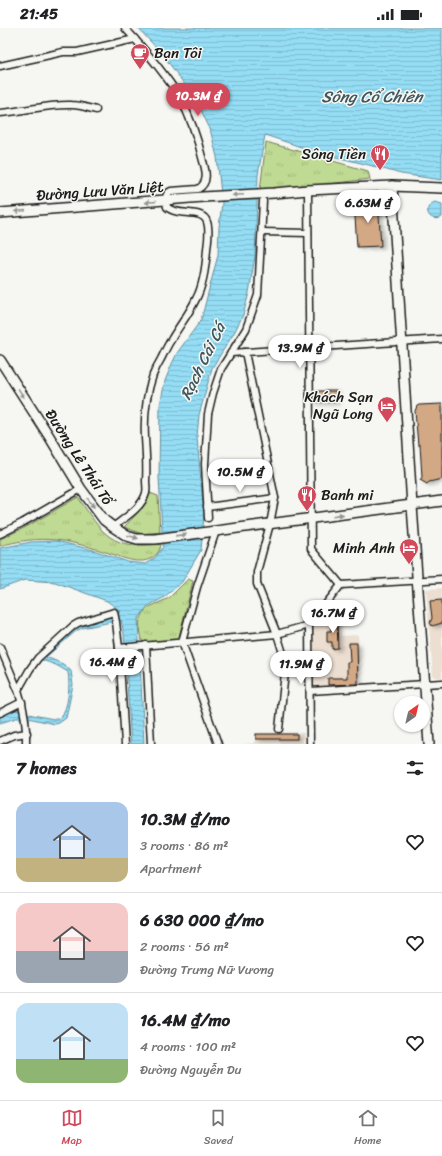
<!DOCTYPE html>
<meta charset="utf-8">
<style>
body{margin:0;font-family:Sriracha,sans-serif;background:#f2f2f2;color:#202124;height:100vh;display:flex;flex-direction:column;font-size:15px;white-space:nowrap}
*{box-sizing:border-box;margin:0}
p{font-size:13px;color:#757577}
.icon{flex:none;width:22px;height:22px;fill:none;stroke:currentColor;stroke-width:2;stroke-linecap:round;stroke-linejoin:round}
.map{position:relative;height:716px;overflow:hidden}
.sheet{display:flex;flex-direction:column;background:#fff;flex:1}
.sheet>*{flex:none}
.needle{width:26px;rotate:34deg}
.fabs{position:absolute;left:394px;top:668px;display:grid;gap:8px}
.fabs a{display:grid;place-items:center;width:36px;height:36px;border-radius:50%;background:#fff;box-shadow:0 1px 3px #0004;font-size:20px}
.price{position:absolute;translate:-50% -34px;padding:0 9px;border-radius:14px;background:#fff;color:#222;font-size:13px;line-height:26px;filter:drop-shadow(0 1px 2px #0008)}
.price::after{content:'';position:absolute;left:50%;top:24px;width:12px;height:9px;margin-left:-6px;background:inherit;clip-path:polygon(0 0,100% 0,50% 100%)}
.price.on{background:#d1495b;color:#fff}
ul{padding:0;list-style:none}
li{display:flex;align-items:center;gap:12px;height:100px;padding:0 16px}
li+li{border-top:1px solid #e0e0e0}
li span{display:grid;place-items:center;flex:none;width:112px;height:80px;border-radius:12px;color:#555}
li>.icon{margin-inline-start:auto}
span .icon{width:48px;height:48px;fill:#fffc;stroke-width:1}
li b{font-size:17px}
h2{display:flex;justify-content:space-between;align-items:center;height:48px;padding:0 16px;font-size:17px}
.status{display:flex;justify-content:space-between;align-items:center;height:28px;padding:0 20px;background:#fff;direction:ltr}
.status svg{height:11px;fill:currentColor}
.menu{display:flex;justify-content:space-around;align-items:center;height:56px;border-top:1px solid #e0e0e0;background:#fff;font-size:11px;color:#757577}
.menu a{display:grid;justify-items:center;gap:2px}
.menu .on{color:#d1495b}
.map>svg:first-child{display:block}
.built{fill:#ecdfd1}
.grass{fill:url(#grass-tufts);stroke:#6e7b57}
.water{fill:url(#water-rules);stroke:#64909e}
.building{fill:#d3a885;stroke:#1c1c1c;filter:url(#shadow)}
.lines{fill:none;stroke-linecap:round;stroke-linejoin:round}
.street-casing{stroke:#1c1c1c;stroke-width:9}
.secondary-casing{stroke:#1c1c1c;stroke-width:12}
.street{stroke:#f6f6f2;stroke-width:6}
.secondary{stroke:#f6f6f2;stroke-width:9}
.oneway{fill:#949492}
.labels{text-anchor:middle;stroke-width:3;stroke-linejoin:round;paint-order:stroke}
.poi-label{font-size:15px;fill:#1c1c1c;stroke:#f6f6f2;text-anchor:end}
.street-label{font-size:15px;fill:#1c1c1c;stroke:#f6f6f2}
.water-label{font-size:16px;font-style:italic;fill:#40565d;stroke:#f6f6f2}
</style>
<div class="status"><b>21:45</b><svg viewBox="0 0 49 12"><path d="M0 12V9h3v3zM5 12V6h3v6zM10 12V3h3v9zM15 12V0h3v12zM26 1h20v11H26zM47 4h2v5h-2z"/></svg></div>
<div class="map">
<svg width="442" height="716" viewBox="0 0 442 716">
<defs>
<pattern id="grass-tufts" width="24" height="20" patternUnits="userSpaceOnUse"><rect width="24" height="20" fill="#bfda92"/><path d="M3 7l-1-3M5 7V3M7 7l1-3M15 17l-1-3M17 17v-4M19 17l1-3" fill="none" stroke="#a4ba7d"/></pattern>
<pattern id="water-rules" width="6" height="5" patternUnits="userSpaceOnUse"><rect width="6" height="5" fill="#94ddf5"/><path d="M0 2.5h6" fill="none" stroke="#7fbdd1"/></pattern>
<filter id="shadow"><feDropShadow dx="3.5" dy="2" stdDeviation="2" flood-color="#0004"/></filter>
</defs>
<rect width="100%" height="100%" fill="#f6f6f2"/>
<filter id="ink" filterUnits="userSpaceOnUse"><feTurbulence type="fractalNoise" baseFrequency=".025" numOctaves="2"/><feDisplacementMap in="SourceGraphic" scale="8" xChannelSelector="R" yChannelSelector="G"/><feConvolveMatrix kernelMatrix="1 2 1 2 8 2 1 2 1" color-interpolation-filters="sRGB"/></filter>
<g filter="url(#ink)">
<g class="built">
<path d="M442,560v89h-9l-7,-88z"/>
<path d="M331,584h9l1,24 17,-1 2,51 -46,1 -3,-60 8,-9 6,-4z"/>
<path d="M304,705v11h-61l12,-1v-9z"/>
</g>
<g class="grass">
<path d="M266,114l102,29 2,8 -51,6 -59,5z"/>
<path d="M150,465l8,3 2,36 -18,2 -18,-7c10,-10 20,-20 26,-34z"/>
<path d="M78,469c25,38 33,53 83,47 -1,11 -12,18 -22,17 -9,0 -19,-4 -27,-7 -19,-6 -37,-12 -57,-14 -18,-2 -38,1 -55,6v-7l26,-12z"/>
<path d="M188,551l5,2 -14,56 -2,3 -31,3 -4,-2 -3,-19 5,-10 3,-4 22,-10z"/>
</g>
<g class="water">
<path d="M138,0h304v152l-41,-6 -32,-9 -50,-12 -54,-18 -7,40 -3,81 -6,37 -6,22 -9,18 -22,35 -13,47 -2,22 7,78 -3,35 -19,32 -19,16 -15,8 -10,13 6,125h-13l-7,-110 -3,-14 -39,8 -6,3 -30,26 17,7 8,7 2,14 -7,33 -7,5 -4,1 -27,-6h-12l-16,5v-8l8,-4 9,-1 16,5 21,4 6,-1c9,-10 10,-33 8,-46l-12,-7 -17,-6 37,-34 44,-13 -1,-2 -12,-9 -52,-19 -30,-2 -25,9v-41l31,-6 25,-1 37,9 35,12 17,2 10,-6 8,-11 -4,-69 1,-73 5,-24 6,-15 6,-13 24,-33 17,-65 1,-28 3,-24 -5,-46 -7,-28 -14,-29 -33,-45z"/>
<path d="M435,174l7,2v13c-13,7 -21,-10 -7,-15z"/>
</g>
<g class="building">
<path d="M378,172l3,46 -24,1 -3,-45z"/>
<rect x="314" y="363" width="22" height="11"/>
<path d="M442,376v75l-13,3 -2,2 -7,-4 2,-3 -2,-32h-2l-3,-34 2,-5 2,-1z"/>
<path d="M442,572v23l-10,3 -2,-3 2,-5 -2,-17z"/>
<path d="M330,592h7l1,28 -6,1v-7h-5v-11h4z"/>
<path d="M349,615h8l1,41 -30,1v-7h19v-16h3z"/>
<rect x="256" y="706" width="41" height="5"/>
</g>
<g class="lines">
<g class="street-casing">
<g id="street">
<path d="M0,38l63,-14h14l58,-13"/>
<path d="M0,85c24,-2 48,-9 72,-8 8,0 16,3 24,5"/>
<path d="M308,162l3,359 30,36"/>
<path d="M262,204l46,1"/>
<path d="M245,324l30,146 -5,26 -13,48v12l20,50 9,29 -7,66"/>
<path d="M231,325l211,-14"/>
<path d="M207,479l68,-9"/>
<path d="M208,490l-3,-54 3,-50 5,-21 8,-24 25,-40 12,-34 5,-94"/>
<path d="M113,499c11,-9 29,-19 33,-34 1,-4 0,-8 0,-12 1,-15 0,-28 -1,-43 -1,-20 1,-43 8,-63 2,-5 5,-11 8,-16 3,-6 6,-13 10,-19 8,-14 18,-26 25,-41 7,-13 10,-35 11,-50 1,-9 3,-19 0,-27 -4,-14 -30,-5 -40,-15 -1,-6 -3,-13 4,-16l27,-2c11,-6 8,-18 5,-28 -5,-21 -12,-43 -23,-63 -15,-25 -35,-48 -55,-70"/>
<path d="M216,503l-19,56 -15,55 36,102"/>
<path d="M0,506l22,-11 59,-34"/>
<path d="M341,557l101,-6"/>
<path d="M146,617l5,99"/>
<path d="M0,619l18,43"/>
<path d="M119,620l158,-14 32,-9"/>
<path d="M310,663l132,-8"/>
<path d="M0,685l22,-11"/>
<path d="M0,713l14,-6 13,-2"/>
<path d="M26,716c1,-18 -2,-36 -8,-54l12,-21 8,-11 35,-32 5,-3 36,-11 2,10 3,26 6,96"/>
<path d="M310,716l-1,-119 32,-40"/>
</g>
</g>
<g class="secondary-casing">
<g id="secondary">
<path d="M392,158l20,320 17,238"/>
<path d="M0,185l203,-16 71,-4 34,-3 84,-4 50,2"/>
<path d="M0,332l49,76 32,53 23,31 9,7 14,9 10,3h18l287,-38"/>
</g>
</g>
<use href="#street" class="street"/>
<use href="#secondary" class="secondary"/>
</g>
<defs><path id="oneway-solid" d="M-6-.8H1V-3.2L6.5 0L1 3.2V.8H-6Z"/></defs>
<g class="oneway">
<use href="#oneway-solid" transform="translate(238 167) rotate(177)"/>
<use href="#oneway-solid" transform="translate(150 174) rotate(176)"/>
<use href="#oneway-solid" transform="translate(20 183) rotate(176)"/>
<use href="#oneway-solid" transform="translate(21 365) rotate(58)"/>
<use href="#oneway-solid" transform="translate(91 475) rotate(53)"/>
<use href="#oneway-solid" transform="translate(338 487) rotate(-7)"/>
<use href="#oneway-solid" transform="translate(181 507) rotate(-8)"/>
<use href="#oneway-solid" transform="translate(133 509) rotate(16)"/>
</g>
</g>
<defs>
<g id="cafe-pin" transform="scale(1)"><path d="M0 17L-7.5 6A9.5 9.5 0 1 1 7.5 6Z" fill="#d1495b" stroke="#f6f6f2"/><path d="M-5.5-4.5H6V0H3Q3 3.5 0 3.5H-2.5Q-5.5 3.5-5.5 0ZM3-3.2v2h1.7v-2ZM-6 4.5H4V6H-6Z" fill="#fff"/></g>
<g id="restaurant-pin" transform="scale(1)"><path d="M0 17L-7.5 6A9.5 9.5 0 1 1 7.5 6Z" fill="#d1495b" stroke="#f6f6f2"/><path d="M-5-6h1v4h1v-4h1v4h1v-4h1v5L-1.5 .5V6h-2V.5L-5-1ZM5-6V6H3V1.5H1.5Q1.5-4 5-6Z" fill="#fff"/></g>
<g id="hotel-pin" transform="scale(1)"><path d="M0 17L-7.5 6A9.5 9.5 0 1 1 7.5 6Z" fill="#d1495b" stroke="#f6f6f2"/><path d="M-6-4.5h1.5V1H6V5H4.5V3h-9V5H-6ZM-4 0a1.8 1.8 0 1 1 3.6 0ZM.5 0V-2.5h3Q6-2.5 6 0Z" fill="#fff"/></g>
</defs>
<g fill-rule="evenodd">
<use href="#cafe-pin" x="140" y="25"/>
<use href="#restaurant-pin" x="380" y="126"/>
<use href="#hotel-pin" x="387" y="378"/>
<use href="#restaurant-pin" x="307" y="467"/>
<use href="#hotel-pin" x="409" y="520"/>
</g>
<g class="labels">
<g class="poi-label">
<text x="154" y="30" text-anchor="start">Bạn Tôi</text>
<text x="366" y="131">Sông Tiền</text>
<text x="373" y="374">Khách Sạn<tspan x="373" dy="17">Ngũ Long</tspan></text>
<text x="321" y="472" text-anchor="start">Banh mi</text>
<text x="395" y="525">Minh Anh</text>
</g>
<g class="street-label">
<text transform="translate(100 163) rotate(-4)" y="5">Đường Lưu Văn Liệt</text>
<text transform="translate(79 429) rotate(57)" y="5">Đường Lê Thái Tổ</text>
</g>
<g class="water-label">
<text x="372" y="74">Sông Cổ Chiên</text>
<text transform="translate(202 333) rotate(-64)" y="6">Rạch Cái Cá</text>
</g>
</g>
</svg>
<div class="fabs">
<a><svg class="needle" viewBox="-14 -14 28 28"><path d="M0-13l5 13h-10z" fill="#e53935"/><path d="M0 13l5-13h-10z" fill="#757577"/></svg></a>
</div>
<b class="price on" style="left:198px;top:89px">10.3M ₫</b>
<b class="price" style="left:368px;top:196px">6.63M ₫</b>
<b class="price" style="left:300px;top:341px">13.9M ₫</b>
<b class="price" style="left:240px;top:465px">10.5M ₫</b>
<b class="price" style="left:333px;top:606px">16.7M ₫</b>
<b class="price" style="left:112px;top:655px">16.4M ₫</b>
<b class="price" style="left:301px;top:657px">11.9M ₫</b>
</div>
<section class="sheet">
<h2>7 homes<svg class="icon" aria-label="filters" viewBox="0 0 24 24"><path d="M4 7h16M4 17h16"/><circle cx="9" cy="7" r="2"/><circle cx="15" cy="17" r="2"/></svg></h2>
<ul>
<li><span style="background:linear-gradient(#a9c7e8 70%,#c2b280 0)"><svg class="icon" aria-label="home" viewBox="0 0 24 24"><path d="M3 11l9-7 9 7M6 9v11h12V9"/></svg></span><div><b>10.3M ₫/mo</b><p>3 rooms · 86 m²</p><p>Apartment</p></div><svg class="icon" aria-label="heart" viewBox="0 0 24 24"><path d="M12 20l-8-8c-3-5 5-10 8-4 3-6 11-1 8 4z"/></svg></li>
<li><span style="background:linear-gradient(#f6c9c9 60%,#9aa5b1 0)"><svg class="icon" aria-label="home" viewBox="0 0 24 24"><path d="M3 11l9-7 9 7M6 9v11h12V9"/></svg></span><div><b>6 630 000 ₫/mo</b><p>2 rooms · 56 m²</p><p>Đường Trưng Nữ Vương</p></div><svg class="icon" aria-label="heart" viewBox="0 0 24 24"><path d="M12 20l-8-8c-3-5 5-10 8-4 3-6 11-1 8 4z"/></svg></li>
<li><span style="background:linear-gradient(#bfe0f5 70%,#8fb573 0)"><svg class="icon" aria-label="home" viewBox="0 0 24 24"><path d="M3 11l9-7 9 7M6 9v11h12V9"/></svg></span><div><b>16.4M ₫/mo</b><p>4 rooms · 100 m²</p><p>Đường Nguyễn Du</p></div><svg class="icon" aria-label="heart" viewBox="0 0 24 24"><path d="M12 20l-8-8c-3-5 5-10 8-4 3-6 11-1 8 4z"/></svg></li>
</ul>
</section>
<nav class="menu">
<a class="on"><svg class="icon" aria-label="map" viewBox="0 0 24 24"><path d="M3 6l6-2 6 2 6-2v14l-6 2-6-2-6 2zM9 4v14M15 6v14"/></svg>Map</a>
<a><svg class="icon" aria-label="saved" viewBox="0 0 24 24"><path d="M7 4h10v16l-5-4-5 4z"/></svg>Saved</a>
<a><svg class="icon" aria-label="home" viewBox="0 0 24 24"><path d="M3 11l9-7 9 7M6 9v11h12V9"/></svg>Home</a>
</nav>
